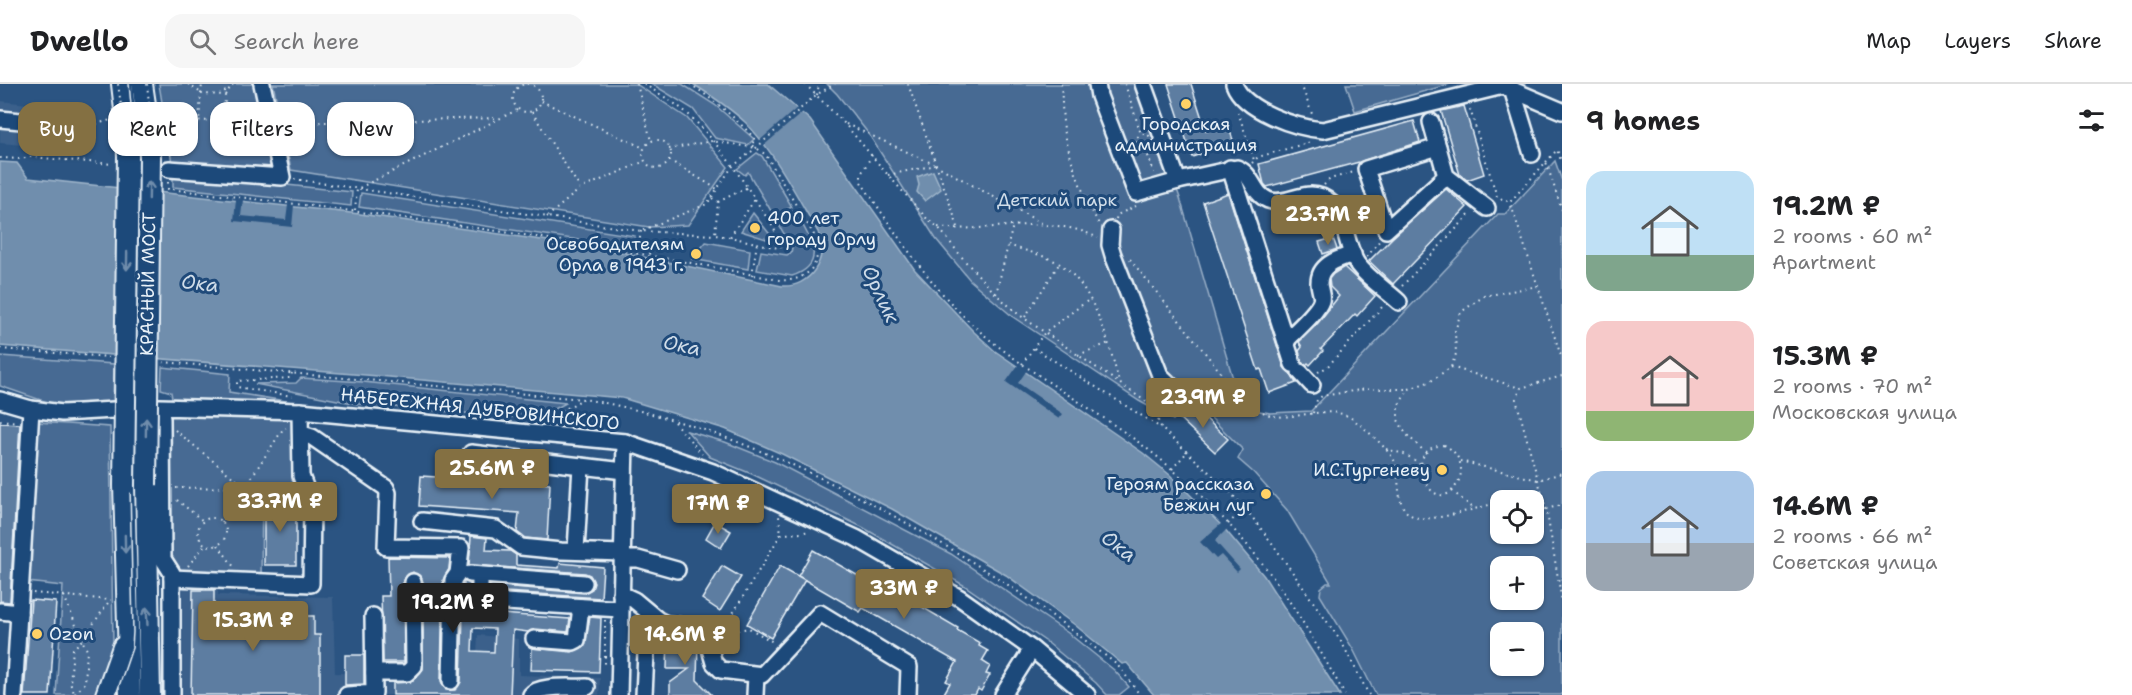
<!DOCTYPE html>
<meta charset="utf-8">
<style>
body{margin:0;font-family:"Shantell Sans",sans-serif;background:#f6f6f6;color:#202124;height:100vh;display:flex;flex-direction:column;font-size:22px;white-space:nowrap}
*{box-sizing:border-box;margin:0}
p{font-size:20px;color:#757577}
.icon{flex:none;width:33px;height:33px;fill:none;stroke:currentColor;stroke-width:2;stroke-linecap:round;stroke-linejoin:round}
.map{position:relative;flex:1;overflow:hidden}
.drawer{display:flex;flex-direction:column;background:#fff;width:570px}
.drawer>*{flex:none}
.banner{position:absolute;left:18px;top:18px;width:570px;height:54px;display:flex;gap:12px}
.tools{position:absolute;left:1490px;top:406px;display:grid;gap:12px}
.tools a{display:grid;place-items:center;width:54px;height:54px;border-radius:12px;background:#fff;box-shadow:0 2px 4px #0004;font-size:30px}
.price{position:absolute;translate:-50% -51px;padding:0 14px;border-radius:6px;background:#847042;color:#fff;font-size:20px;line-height:39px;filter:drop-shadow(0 2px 3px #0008)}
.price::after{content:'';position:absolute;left:50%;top:36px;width:18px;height:14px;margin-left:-9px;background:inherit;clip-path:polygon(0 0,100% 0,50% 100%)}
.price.on{background:#222;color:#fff}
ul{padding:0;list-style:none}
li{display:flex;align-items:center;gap:18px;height:150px;padding:0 24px}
li span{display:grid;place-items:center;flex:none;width:168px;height:120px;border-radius:18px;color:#555}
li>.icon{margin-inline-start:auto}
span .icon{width:72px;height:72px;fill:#fffc;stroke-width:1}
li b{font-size:26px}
h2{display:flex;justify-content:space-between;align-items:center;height:72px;padding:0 24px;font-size:26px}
.pill{padding:0 21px;border-radius:18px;background:#fff;box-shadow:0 2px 4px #0004;font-size:21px;line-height:54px}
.pill.on{background:#847042;color:#fff}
header{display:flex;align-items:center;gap:36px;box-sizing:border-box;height:84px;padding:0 30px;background:#fff;border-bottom:2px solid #e0e0e0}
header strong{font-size:28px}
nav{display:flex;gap:33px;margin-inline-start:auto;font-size:21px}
.search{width:420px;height:54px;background:#f6f6f6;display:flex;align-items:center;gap:15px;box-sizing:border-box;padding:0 21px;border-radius:18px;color:#757577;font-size:22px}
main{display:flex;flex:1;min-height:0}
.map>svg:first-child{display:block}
.built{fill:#3a608b}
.green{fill:#476b93;stroke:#98aec6;stroke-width:1.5;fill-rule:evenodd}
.water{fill:#708ead;stroke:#a0b6cb;stroke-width:1.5}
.pier{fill:#2b5482}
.building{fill:#5d7da1;stroke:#e8f1f8;stroke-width:1.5;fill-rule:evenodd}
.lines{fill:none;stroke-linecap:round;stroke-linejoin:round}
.minor-casing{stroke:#e8f1f8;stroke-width:20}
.major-casing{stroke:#e8f1f8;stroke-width:24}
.path{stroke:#e8f1f8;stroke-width:2;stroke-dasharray:1.5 4.5;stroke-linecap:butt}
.minor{stroke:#1f4a7a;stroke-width:15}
.major{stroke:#1f4a7a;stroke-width:20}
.tram{stroke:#e8f1f8;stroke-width:1.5}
.major-bridge-casing{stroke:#e8f1f8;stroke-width:24;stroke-linecap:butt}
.path-bridge{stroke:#e8f1f8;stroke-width:2;stroke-dasharray:1.5 4.5;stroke-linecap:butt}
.major-bridge{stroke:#1f4a7a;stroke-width:20}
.oneway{stroke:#6f8dac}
.poi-dot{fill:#ffd166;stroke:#1f4a7a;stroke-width:2}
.labels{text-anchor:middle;stroke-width:6;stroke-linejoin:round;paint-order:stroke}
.poi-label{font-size:18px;fill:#e8f1f8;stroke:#1f4a7a;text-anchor:end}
.park-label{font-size:18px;fill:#d0dde9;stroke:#1f4a7a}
.street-label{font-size:18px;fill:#e8f1f8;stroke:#1f4a7a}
.water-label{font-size:20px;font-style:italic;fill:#d0dde9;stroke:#1f4a7a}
</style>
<header>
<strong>Dwello</strong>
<div class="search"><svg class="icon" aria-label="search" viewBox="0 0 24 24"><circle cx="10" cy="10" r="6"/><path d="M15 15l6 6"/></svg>Search here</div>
<nav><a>Map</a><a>Layers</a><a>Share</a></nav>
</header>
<main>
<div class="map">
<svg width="1562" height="611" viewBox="0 0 1562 611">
<rect width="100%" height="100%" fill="#2b5482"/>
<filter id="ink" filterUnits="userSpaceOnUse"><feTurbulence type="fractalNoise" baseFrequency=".0167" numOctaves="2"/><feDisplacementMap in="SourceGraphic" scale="12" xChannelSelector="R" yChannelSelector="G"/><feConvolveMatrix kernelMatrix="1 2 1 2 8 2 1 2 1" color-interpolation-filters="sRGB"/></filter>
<g filter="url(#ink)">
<g class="built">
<path d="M0,17l94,10 -4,40 -90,-8z"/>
<path d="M168,500l50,1v10l115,2 2,76 141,2 2,-40 41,4v36l81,3 -1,17h-431z"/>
</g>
<g class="green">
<path d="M159,0h94l18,85 -99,-6z"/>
<path d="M273,0h363l51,34 41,49 -40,58 -39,2 -358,-57z"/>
<path d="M652,0h30l33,21 39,34 -6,6 -33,-7 -22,-29z"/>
<path d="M827,0h312l41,114 59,201 15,11 16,3 41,-2 187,-197h7l50,-53 7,20v514h-186l-23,-46 -33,-54 1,-7 6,-5h4l-44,-73 -33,-37 -16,-14 5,-9 -48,-48 -6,1 -16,17 -34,-19 -126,-84 -43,-37 -34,-41 -68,-106 -31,-39zM1500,417h33v33h-33zM1500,483h33v33h-33zM1500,549h33v33h-33z"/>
<path d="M1346,0h104l-95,27z"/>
<path d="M757,69l5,3 30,51 -18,9 -26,-44 -3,3 -8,-6z"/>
<path d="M173,89l179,19 -1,14 -178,-19z"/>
<path d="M361,109l274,43 -3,12 -273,-41z"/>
<path d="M753,129l23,29 -35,-11z"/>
<path d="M797,131c12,22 32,49 -5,61l-35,-6 4,-19 26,4 4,-2 1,-5 -13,-23z"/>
<path d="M706,158l44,8 -2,19 -56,-10z"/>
<path d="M0,272l114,8 -1,39 -52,4 -61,-21z"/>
<path d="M162,283l68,7 -1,18 100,16 -157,-10 -1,-6 -10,-3z"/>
<path d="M301,294l62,4 203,21 -30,16 -178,-15 -103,-20 41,-1z"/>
<path d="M168,328l127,8 1,74 -34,-1 -1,87 -69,-3 -15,-7 -9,-15z"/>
<path d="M37,338l73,5 3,217 -17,51h-40l7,-109 -36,-4z"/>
<path d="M687,347l38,11 50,20 176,92 117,79 46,37 15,17 -10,8h-12l-11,-12 -48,-40 -83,-57 -103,-59 -110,-53 -42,-17z"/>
</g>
<g class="water">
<path d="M693,0h75l42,36 105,150 58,61 22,20 148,102 27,22 53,52 41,49 76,119h-186l-27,-32 -5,1 -47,-39 -69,-50 -114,-66 -110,-55 -57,-25 -103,-31 -244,-22 -378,-30v-184l17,1 11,15 332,36 245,35 177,37c28,2 48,-28 36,-54 -22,-37 -42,-78 -72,-109 -16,-15 -34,-27 -53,-39z"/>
<path d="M933,87l8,18 -16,12 -8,-9 2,-7 -2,-8z"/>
</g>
<g class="pier">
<path d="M798,23l5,5 -41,35 -4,-5z"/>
<path d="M236,115l7,1 -2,16 45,4 2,-15h6l-2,22 -58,-6z"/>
<path d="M1019,280l8,6 -9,13 45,31 -4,5 -53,-37z"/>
<path d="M1222,439l5,6 -12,12 25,28 -3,3 -16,-17 -5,4 -16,-17z"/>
</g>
<g class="building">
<path d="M1168,0h23l15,47 22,-6 6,18 -42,14z"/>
<path d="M1464,22l20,68 -17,6 -7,-5 -19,-64z"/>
<path d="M1414,37l6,21 -61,20 -92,25 -3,-3 -5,-20z"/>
<path d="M1446,105l21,18 -74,77 -24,-23 23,-23z"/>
<path d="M1228,109l56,174 6,6 6,10 -27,10 -8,-24 -3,1 -55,-168z"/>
<path d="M1333,154l4,11 -14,5 -4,-12z"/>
<path d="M1344,183l31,29 -18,20 -2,-2 -34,35 2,2 -13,14 -2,-2 -2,2 -4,-2 -3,-12 3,-4 -3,-5 19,-19 21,-27 -9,-9 -1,-8 4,-5z"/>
<path d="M1191,321l37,34 -13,13 -36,-34z"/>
<path d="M0,339l20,1 -10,178 -10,-1z"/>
<path d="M421,392l129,8 -3,56 -22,-2 -8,-6 2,-19 -100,-7z"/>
<rect x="264" y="417" width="32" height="64"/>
<path d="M715,438l16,9 -10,17 -15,-10z"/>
<path d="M471,452l16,2 -1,12 24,1 6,4v10l43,3 1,-5 43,4 -2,31 -110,-7 -1,-6 94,8 8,-4 2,-6 -4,-8 -5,-2 -116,-8z"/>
<path d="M813,466l61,35 2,-5 82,48 -1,2 23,13 -1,3 9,5 -6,10 8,5 -4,8 4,1 -9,16 -3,-2 -3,6h-32l7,-12 -4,-2 11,-19 -94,-54 -3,4 -62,-36z"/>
<path d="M388,473l62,1 -1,11 -6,11 -2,101 5,9h9l6,-8 3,-101 6,3 1,15 4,5v8l95,7 -2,13 -33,-3 -7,3 -15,-2 -3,65h-117v-12l18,-1 12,-13v-87l-2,-5 -8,-5 -5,2 -5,8 1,80h-21l-2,-66h8zM473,544l22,1 -1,23 -22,-1z"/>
<path d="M722,482l19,11 -21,34 -18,-12z"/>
<path d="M780,482l25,14 -34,58 -24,-14z"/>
<path d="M193,506h21v26h30v-6h51v6h19v19h6v60h-129z"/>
<path d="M31,516l25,2 -6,93h-26z"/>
<path d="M590,533l11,1 -2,54 -68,-2 1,-22 40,4 13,-6z"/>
<path d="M668,552l24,1 6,4 -1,39 15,15h-42v-12l19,-14h-22z"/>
<path d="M345,571h19v29l-19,1z"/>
</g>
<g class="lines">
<g class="minor-casing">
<g id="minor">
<path d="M1097,0l2,12 37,97 42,-12"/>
<path d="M1143,0l35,97 59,-13c16,6 15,25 31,32 17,7 35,-11 54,-3 26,11 21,48 36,68 11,14 28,25 41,37"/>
<path d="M1234,0c10,27 63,44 89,46l180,-44 59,25"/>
<path d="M1512,5l20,65"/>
<path d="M0,35l84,8"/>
<path d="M1431,38l15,54 41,32"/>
<path d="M1438,63l-72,22 20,61 60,-54"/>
<path d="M1230,84l63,196"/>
<path d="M169,85l113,8 -20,-93"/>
<path d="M1111,146l-1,15 3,10 47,120 24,23"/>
<path d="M1286,257c9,-10 31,-28 35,-40 2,-5 -2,-12 -2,-18 0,-19 19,-24 34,-29"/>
<path d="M1300,288l12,13"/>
<path d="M0,316l31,9 31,4 52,-3"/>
<path d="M302,350l10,3 74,51 2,5 -2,54 75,1 -3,25 -5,7 -2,101"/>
<path d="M471,369l153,18"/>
<path d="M422,437l74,8 25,18 40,4 62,2"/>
<path d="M576,466l5,-84"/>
<path d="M623,475h15l39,11"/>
<path d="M470,490l114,9"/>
<path d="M480,492v19l7,6 133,8"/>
<path d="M172,494l139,6 1,-79 -11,-29 -1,-65"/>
<path d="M621,510l13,6 24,20 8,4 30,4 10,7 8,28 7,7 41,5 58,-62 89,54 -1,28"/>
<path d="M0,527l19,2 12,-204"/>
<path d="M534,555l39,3 4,-2 4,-33"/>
<path d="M374,589h33l7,-7 -1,-84"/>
<path d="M14,611l5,-82"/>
<path d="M172,611v-122l-9,-14 -1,-140 -2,-12 140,4 325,31 88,30 143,66 104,60 72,51 55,46"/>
<path d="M347,611l27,-2 -1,-77"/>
<path d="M531,611c8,-11 42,-7 56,-8"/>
<path d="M619,611l6,-253"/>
<path d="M644,611l4,-83"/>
<path d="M755,611l1,-20"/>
<path d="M1003,611l29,-46"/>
</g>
</g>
<g class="major-casing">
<g id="major">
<path d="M122,0l4,34"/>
<path d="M142,0l5,34"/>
<path d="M124,401l6,210"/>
<path d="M146,401l4,210"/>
<path d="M106,611l17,-48"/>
</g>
</g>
<g class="path">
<path d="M188,0l13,9"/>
<path d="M637,0l14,57"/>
<path d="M644,0c15,10 32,19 45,31 37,35 66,84 93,127l-1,4 -3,2 -48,-11 25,-38"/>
<path d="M805,0l39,39 44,52 41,46 9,6 27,34 31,33 22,20 133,91 11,24 59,54 24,25 27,35 70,100 27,52"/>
<path d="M908,0l51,146"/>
<path d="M1061,0c1,13 1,25 2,38 5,35 19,72 36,102"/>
<path d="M1125,0l16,50"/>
<path d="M1301,0l11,30"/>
<circle cx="527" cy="14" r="14"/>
<path d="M225,8l1,-8"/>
<path d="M201,10l1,-10"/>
<path d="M225,11l8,-11"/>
<path d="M817,11l2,-11"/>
<path d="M541,17l103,47"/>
<path d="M1470,25l27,88 13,5"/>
<path d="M532,28l48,76"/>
<path d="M1238,28l16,48"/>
<path d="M163,35l93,4"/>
<path d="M228,38l33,27"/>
<path d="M283,39l216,-5"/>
<path d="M96,40l15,-4"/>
<path d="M846,40l90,41"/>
<circle cx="1144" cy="58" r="8"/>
<circle cx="657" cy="70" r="14"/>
<path d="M669,65l43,-8 44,7"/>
<path d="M1146,66l8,23"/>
<path d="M170,71l29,-34 2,-27 24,1 -1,27"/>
<path d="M872,71l-11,19v8c39,58 78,118 133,161 57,45 123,78 178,126 34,30 66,63 94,99 30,40 55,84 79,127"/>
<path d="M0,74l21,1 9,-2 83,7"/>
<path d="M669,76l48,29"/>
<path d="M1546,78l11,-12 5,13"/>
<path d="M1252,79l6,-6 53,-15"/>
<path d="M888,91l48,-10 107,59"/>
<path d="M294,95l347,52 74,4 15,2"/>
<path d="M168,98v7c205,23 409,50 611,91 29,3 46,-18 35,-45l-48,-80 -15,-11 5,-4c-20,-22 -42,-40 -66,-56"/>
<path d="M1324,101l6,-6 24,-7"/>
<path d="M712,114l6,4 -3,32"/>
<path d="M718,118l30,-15"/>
<path d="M355,126l2,-21 162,-80"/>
<path d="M1562,126l-16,-48 -36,40 52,157"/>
<path d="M547,133l33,-28 65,-28"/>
<path d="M1116,135l1,-4 19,-9"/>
<path d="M771,140l27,-15"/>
<path d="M938,143c53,7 110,-15 160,11"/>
<path d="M643,146l64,-26 25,-37 24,-19 60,-53 19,-11"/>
<path d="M641,147l-2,13 11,3 -1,7"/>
<path d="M1008,161c17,6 37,10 52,19 35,24 49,79 59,118"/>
<path d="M1367,173l13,-17"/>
<path d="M1130,175l112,140c10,6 20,15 32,17 24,4 55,-12 77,2 11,7 37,31 43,42 9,18 -3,53 25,58 19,3 61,-11 81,-16"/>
<path d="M752,191l5,-32"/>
<path d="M1402,202l70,-74"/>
<path d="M996,210l17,-69"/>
<path d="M1025,233l34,-53"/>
<path d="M1034,264l127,80"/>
<path d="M0,265l109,8"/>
<path d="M1078,271l31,-12"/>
<path d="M163,278l420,37c144,24 279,94 402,171 35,22 68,46 101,71 10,8 22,16 32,25 8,9 15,20 22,29"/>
<path d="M1022,280l23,-32 45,-33"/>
<path d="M1451,283l69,21"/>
<path d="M1318,288l9,-5 56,-61"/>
<path d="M292,289l-2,5 -53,3v6l55,9"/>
<path d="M1562,292l-41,12 -5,11 31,114 15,89"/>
<path d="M1152,320l4,-15"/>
<path d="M1313,329l4,-13 5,-4 44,-7h43"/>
<path d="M0,336l18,2"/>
<path d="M546,336l37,-21"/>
<path d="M674,338l28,32"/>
<path d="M175,346l70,57"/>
<path d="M1444,361c15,7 22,24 13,39 -22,39 -61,-36 -13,-39z"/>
<path d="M1386,365l18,5 17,10"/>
<path d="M1426,369l-20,-19 -8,-14v-14l11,-17 22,-8 20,-14 5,-13 -1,-23 6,-19 23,-16 54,-10"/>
<path d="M1460,377l78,19 24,-7"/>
<path d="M1172,385l16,-18"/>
<path d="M176,404l69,-1"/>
<path d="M1452,407l21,17"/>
<path d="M177,416l26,21"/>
<path d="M1506,417l36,-8"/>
<path d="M1546,425l16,-4"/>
<circle cx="212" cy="448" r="14"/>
<path d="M222,438l61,-93 3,-1"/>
<path d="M1228,440l17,-16"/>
<path d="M781,450l21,-1 6,-2"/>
<path d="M218,461l16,22"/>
<path d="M188,482l17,-21"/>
<path d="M33,509l78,7"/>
<path d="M64,512l18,44 -9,9 -3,34 5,12"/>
<path d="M605,536v46"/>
<path d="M720,549l29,-5 24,14"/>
<path d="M721,549l60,-99 -2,-18"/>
<path d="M75,609l10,-10 2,-33 -5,-10 28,-40"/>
</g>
<use href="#minor" class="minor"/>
<use href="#major" class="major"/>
<path class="tram" d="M116,611l16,-47 1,-16 -3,-147 6,-328 -7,-73"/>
<g class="major-bridge-casing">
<g id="major-bridge">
<path d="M124,401l4,-329 -2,-38"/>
<path d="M146,401l4,-328 -3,-39"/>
</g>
</g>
<g class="path-bridge">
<path d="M118,0l3,21"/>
<path d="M147,0l2,19"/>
</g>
<use href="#major-bridge" class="major-bridge"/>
</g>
<defs><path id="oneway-shaft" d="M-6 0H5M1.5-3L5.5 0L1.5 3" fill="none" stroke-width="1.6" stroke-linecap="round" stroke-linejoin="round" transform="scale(1.5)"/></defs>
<g class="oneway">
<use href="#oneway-shaft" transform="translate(149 106) rotate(-89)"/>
<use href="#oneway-shaft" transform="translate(127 177) rotate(91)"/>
<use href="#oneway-shaft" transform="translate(146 343) rotate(-89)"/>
<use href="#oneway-shaft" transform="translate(125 460) rotate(89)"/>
<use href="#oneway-shaft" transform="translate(147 532) rotate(-93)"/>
</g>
</g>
<g class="poi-dot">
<circle cx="1186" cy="20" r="6"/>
<circle cx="755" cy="144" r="6"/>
<circle cx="696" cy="170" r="6"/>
<circle cx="1442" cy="386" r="6"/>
<circle cx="1266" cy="410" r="6"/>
<circle cx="37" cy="550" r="6"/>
</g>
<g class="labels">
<g class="poi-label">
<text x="1186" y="46" text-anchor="middle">Городская<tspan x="1186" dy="21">администрация</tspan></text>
<text x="767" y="140" text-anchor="start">400 лет<tspan x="767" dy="21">городу Орлу</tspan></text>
<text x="684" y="166">Освободителям<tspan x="684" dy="21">Орла в 1943 г.</tspan></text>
<text x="1430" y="392">И.С.Тургеневу</text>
<text x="1254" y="406">Героям рассказа<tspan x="1254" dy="21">Бежин луг</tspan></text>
<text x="49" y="556" text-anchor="start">Ozon</text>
</g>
<g class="park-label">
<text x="1057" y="122">Детский парк</text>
</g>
<g class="street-label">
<text transform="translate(148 200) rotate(-89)" y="6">КРАСНЫЙ МОСТ</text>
<text transform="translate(480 325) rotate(6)" y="6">НАБЕРЕЖНАЯ ДУБРОВИНСКОГО</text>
</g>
<g class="water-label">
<text transform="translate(200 199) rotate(7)" y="7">Ока</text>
<text transform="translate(881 210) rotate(65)" y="7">Орлик</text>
<text transform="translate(682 261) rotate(12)" y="7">Ока</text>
<text transform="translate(1119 462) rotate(37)" y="7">Ока</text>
</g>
</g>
</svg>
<div class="tools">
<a><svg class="icon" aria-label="locate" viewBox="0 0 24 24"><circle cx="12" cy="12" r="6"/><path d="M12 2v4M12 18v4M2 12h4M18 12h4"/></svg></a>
<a>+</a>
<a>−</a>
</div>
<b class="price" style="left:1328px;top:162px">23.7M ₽</b>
<b class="price" style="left:1203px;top:345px">23.9M ₽</b>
<b class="price" style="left:492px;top:416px">25.6M ₽</b>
<b class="price" style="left:280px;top:449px">33.7M ₽</b>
<b class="price" style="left:718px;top:451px">17M ₽</b>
<b class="price" style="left:904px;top:536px">33M ₽</b>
<b class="price on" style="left:453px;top:550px">19.2M ₽</b>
<b class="price" style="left:253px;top:568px">15.3M ₽</b>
<b class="price" style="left:685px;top:582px">14.6M ₽</b>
<div class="banner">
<a class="pill on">Buy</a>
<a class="pill">Rent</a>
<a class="pill">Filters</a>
<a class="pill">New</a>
</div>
</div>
<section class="drawer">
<h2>9 homes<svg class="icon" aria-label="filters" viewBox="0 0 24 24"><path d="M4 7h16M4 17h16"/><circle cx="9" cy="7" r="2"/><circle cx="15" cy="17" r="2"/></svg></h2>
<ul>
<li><span style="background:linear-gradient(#bfe0f5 70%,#7fa58c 0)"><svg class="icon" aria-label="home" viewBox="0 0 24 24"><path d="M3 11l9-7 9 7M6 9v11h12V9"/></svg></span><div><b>19.2M ₽</b><p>2 rooms · 60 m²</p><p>Apartment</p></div></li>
<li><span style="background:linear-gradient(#f6c9c9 75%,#8fb573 0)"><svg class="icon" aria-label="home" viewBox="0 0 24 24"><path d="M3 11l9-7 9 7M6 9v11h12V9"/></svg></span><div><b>15.3M ₽</b><p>2 rooms · 70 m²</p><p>Московская улица</p></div></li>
<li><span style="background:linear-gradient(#a9c7e8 60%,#9aa5b1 0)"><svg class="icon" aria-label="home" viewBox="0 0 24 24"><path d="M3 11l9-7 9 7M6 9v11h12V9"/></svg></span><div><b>14.6M ₽</b><p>2 rooms · 66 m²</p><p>Советская улица</p></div></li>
</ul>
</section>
</main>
